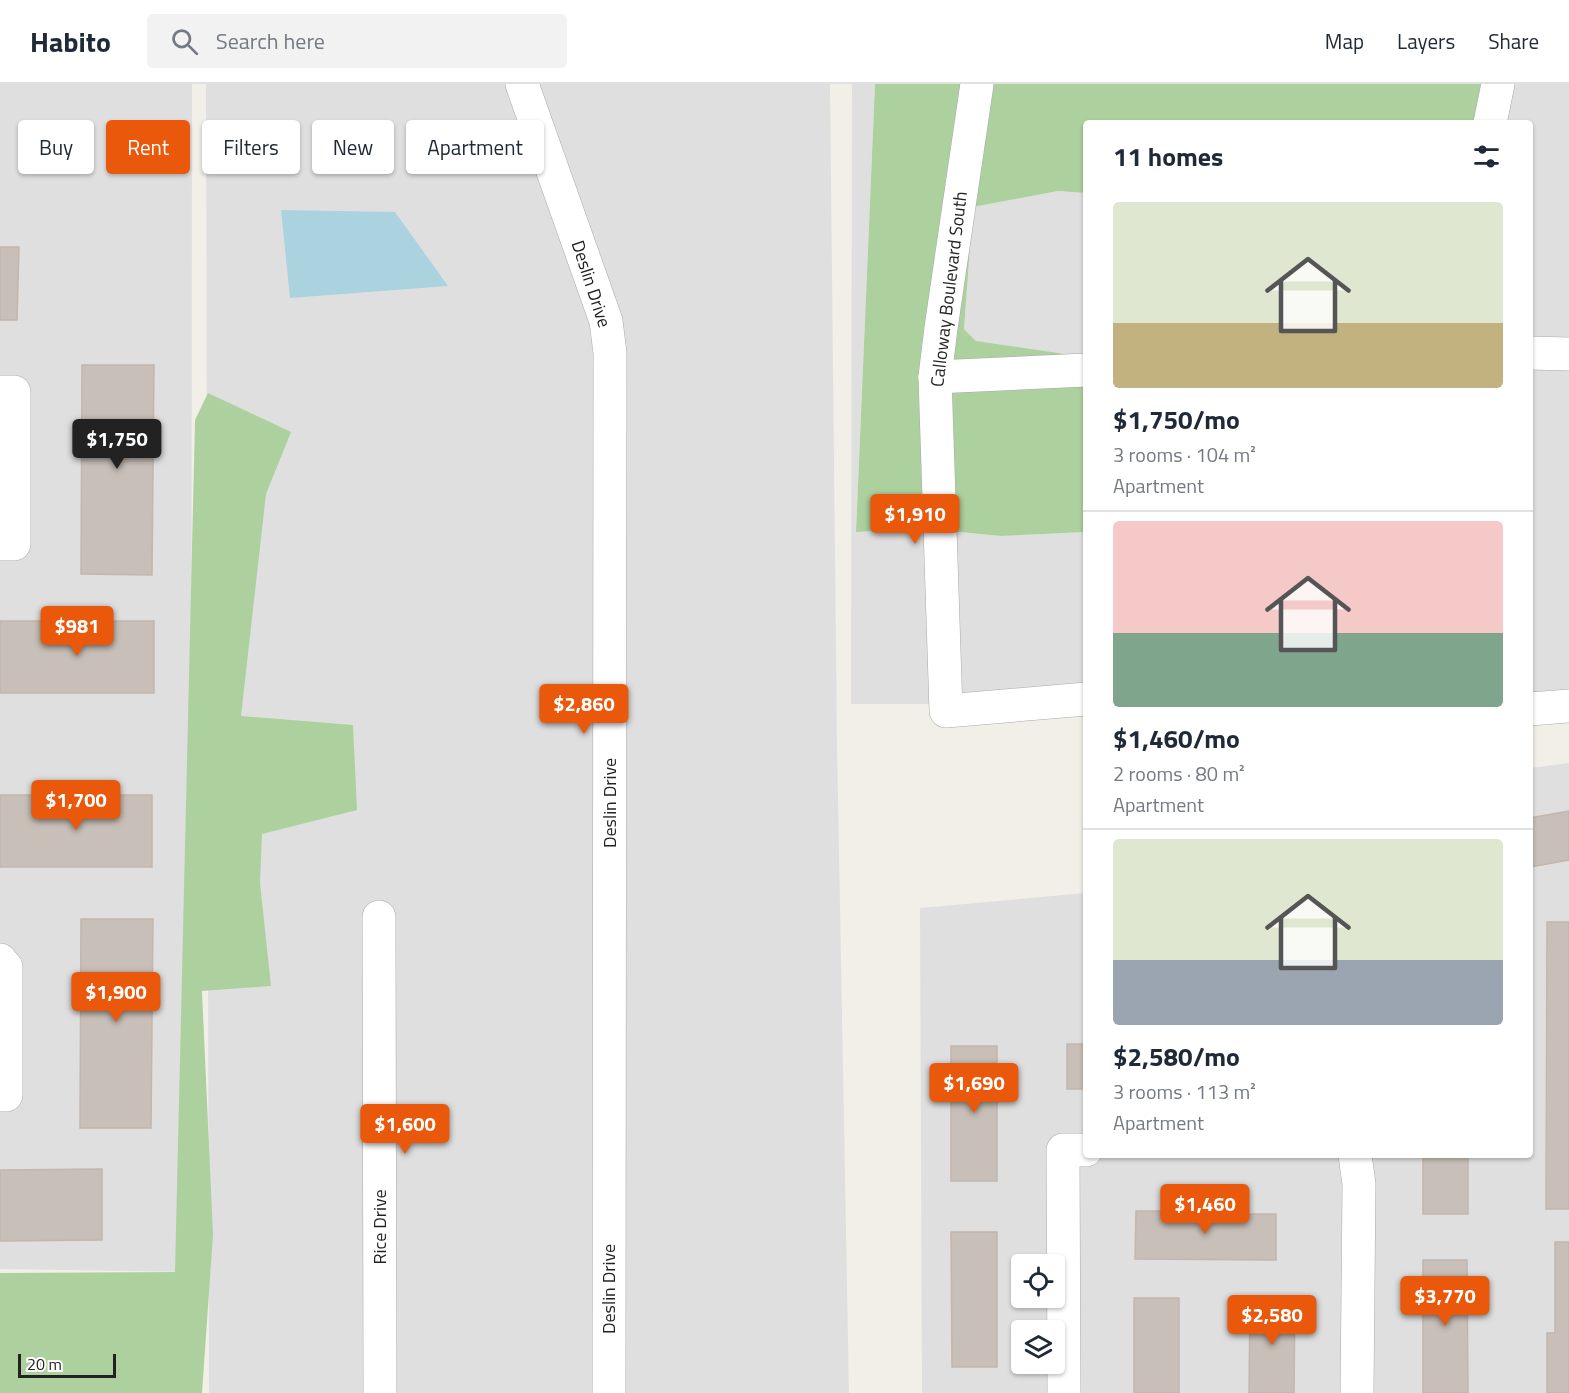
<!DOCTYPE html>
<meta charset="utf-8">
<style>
body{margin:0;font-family:"Titillium Web",sans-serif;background:#f2f2f3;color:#1f2937;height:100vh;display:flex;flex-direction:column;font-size:22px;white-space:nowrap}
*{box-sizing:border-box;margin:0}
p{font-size:20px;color:#747a83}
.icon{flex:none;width:33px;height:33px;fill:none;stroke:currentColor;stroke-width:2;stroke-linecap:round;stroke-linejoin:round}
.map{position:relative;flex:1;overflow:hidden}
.sheet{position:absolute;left:1083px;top:36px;width:450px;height:1038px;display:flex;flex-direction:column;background:#fff;border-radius:6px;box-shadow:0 2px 4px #0004}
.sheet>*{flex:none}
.banner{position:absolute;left:18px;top:36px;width:570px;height:54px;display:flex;gap:12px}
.tools{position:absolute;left:1011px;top:1170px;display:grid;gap:12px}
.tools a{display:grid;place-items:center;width:54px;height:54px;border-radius:6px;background:#fff;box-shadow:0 2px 4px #0004;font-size:30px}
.scale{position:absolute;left:18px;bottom:15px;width:98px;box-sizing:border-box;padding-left:6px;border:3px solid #222;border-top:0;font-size:16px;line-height:21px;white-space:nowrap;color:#222;-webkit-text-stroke:4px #fff;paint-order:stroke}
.price{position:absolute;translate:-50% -51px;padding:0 14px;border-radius:6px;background:#ea580c;color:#fff;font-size:20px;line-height:39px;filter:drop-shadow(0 2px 3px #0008)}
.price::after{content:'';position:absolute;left:50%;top:36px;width:18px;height:14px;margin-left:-9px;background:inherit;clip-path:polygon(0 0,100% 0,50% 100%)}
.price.selected{background:#222;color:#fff}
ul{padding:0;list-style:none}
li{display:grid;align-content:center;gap:12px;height:318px;padding:0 30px}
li+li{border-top:2px solid #e0e1e3}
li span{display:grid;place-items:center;height:186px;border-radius:6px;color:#555}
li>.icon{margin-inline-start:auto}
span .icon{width:108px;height:108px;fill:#fffc;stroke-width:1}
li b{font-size:26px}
h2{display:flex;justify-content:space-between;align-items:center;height:72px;padding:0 30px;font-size:26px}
.chip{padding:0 21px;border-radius:6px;background:#fff;box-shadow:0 2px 4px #0004;font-size:21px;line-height:54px}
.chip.selected{background:#ea580c;color:#fff}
header{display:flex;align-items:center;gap:36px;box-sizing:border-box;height:84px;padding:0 30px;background:#fff;border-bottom:2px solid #e0e1e3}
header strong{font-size:28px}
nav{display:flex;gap:33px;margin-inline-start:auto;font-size:21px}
.search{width:420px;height:54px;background:#f2f2f3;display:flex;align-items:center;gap:15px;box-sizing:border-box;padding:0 21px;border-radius:6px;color:#747a83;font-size:22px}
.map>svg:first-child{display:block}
.residential{fill:#e0dfdf;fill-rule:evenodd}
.forest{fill:#add19e}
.water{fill:#aad3df}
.building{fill:#c7bfb8;stroke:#c4b6ab;stroke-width:1.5}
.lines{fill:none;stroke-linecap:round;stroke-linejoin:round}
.minor-casing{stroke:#a9a9a9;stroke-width:34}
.minor{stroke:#fff;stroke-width:33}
.labels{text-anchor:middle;stroke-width:4.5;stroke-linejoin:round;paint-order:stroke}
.street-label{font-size:18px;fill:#222;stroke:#fff}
</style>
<header>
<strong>Habito</strong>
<div class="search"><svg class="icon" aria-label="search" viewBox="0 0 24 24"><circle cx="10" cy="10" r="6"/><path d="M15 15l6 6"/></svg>Search here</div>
<nav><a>Map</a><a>Layers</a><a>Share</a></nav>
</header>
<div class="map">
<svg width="1569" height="1309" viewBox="0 0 1569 1309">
<rect width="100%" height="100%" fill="#f2efe9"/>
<g class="residential">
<path d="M0,0h192l-1,1188 -191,-3z"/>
<path d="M206,0h624l7,660 12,649h-640z"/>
<path d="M852,0h23l-19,447 62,-3 83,8 85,-4v172h-235z"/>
<path d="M1481,0h88v613l-39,2v-576h-52z"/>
<path d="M1058,107l28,2v164l-110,-16 -12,-12 9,-122z"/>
<path d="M1569,679v630h-647l-2,-485 166,-15v262h444v-387zM1022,1180h32v34h-32zM1022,1246h32v34h-32z"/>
</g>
<g class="forest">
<path d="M875,0h606l-3,39h-392v70l-28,-2 -85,16 -9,122 12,12 110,16v175l-85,4 -83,-8 -62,4z"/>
<path d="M208,309l83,39 -25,62 -25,222 112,9 4,85 -95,24 -2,49 11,103 -69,5 11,244 -11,158h-202v-120l175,-1 20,-852z"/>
</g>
<path class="water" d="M281,126l114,2 53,74 -158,12z"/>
<g class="building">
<path d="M0,163h19l-2,73h-17z"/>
<path d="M82,281h72l-2,210 -71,-1z"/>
<rect x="0" y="537" width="154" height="72"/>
<rect x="0" y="711" width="152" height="72"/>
<path d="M1569,727v49l-39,7v-49z"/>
<path d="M81,835h72l-2,209h-71z"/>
<path d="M1547,838h22v287h-23z"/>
<rect x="1067" y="960" width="19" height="45"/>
<rect x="951" y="962" width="46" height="135"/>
<rect x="1423" y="1071" width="45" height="59"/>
<path d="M102,1085v71l-102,1v-71z"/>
<path d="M1170,1123l66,1v6h40v46l-141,-1 1,-48h34z"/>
<path d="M951,1148h46v135h-45z"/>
<path d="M1555,1158h14v151h-22v-60h8z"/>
<path d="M1423,1176h44l1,133h-45z"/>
<rect x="1134" y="1214" width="45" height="95"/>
<path d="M1250,1214h45l-1,95h-45z"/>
</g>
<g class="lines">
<g class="minor-casing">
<g id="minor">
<path d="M522,0l84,237 4,32 -1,1040"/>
<path d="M977,0l-36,244 -6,49 11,334 140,-12"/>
<path d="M1490,39l8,-39"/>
<path d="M1530,269l39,1"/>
<path d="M935,293l151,-7"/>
<path d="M0,308h14v152h-14"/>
<path d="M1530,625l39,-3"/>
<path d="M379,833l1,476"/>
<path d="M0,876l6,7v128h-6"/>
<path d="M1355,1071l4,29 -2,209"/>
<path d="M1064,1309l-1,-243h23"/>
</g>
</g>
<use href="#minor" class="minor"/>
</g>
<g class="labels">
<g class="street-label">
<text transform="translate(591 200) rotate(72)" y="6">Deslin Drive</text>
<text transform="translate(949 205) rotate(-83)" y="6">Calloway Boulevard South</text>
<text transform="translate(610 719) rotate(-90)" y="6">Deslin Drive</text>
<text transform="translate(380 1143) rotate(-90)" y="6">Rice Drive</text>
<text transform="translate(609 1205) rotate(-90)" y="6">Deslin Drive</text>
</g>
</g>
</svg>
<div class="tools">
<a><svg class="icon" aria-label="locate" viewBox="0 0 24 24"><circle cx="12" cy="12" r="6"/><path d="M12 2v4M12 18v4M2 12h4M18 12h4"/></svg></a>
<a><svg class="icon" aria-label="layers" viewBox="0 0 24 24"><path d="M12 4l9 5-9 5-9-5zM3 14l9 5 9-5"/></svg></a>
</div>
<div class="scale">20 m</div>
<b class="price selected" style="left:117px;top:386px">$1,750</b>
<b class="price" style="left:915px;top:461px">$1,910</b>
<b class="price" style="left:77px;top:573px">$981</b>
<b class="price" style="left:584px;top:651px">$2,860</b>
<b class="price" style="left:76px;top:747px">$1,700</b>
<b class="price" style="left:116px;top:939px">$1,900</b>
<b class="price" style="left:974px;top:1030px">$1,690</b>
<b class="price" style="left:405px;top:1071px">$1,600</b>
<b class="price" style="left:1205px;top:1151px">$1,460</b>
<b class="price" style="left:1445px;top:1243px">$3,770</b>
<b class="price" style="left:1272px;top:1262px">$2,580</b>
<div class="banner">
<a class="chip">Buy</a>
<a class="chip selected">Rent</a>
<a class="chip">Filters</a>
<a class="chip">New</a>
<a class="chip">Apartment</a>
</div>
<section class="sheet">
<h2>11 homes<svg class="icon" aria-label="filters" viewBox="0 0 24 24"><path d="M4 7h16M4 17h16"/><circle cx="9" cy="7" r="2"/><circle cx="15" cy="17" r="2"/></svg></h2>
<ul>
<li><span style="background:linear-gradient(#dfe7d0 65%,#c2b280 0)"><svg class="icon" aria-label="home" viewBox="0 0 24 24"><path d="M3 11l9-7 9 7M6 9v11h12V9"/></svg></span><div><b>$1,750/mo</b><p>3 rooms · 104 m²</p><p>Apartment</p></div></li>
<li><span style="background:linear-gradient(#f6c9c9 60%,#7fa58c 0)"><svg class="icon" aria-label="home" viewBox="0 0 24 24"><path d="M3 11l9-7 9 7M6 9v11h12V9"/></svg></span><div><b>$1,460/mo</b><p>2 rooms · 80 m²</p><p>Apartment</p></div></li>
<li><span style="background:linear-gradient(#dfe7d0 65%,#9aa5b1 0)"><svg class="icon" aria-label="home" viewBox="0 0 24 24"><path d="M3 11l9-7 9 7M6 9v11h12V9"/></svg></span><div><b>$2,580/mo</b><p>3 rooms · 113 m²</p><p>Apartment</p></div></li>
</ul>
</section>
</div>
